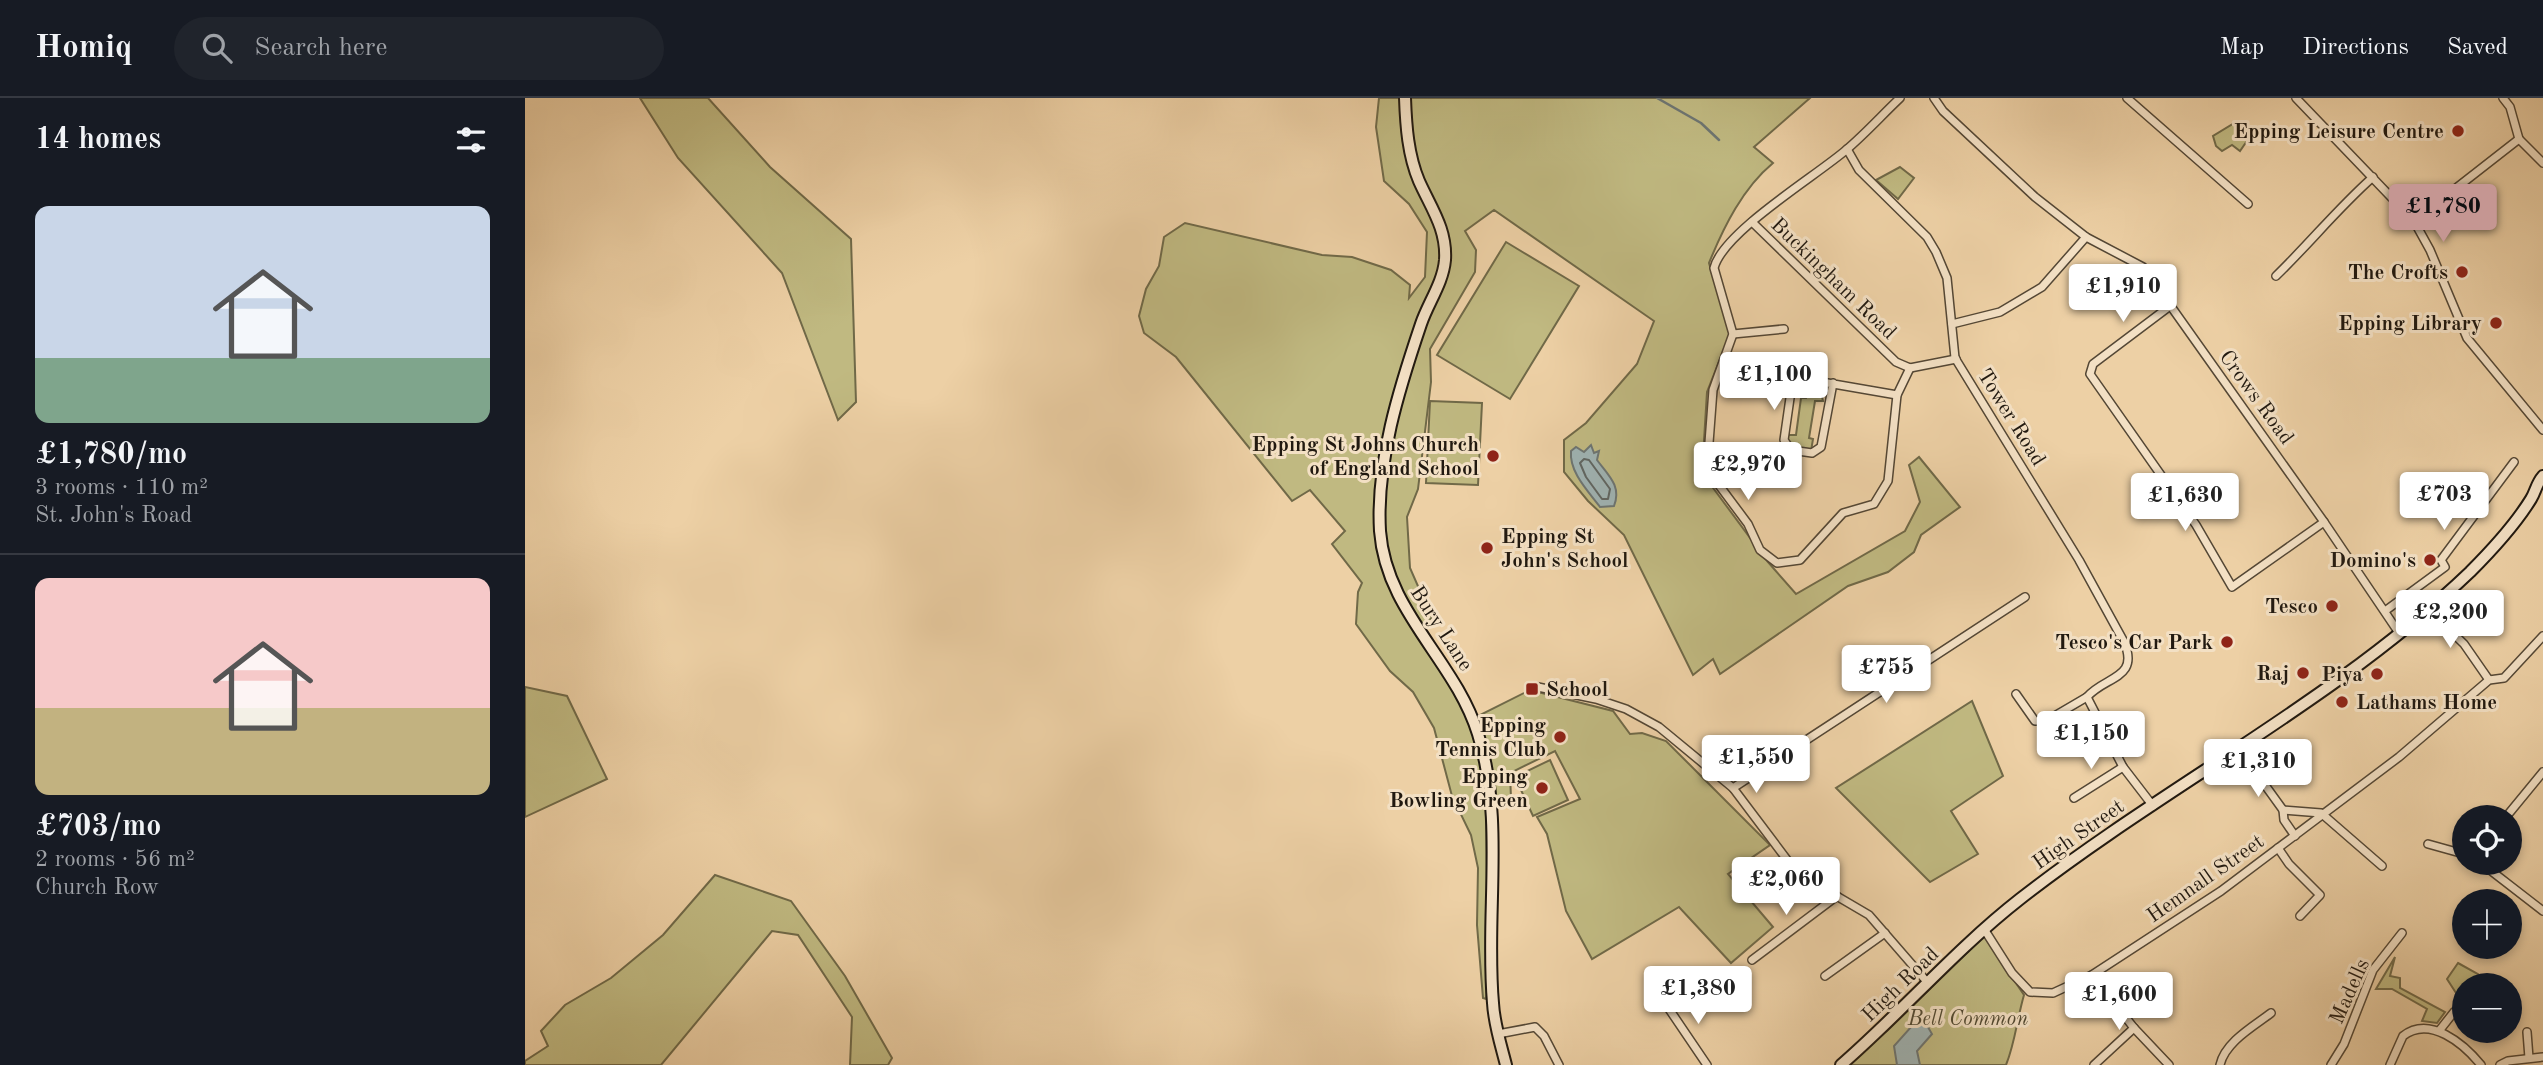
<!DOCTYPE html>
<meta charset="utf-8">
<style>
body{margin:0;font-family:"Old Standard TT",serif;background:#20242c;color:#f1f3f6;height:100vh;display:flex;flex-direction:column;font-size:26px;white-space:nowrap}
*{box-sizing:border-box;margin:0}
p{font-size:23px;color:#9ea1a6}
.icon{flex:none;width:38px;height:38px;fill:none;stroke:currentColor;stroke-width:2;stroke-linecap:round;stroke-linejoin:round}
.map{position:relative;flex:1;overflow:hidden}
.drawer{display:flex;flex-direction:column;background:#171b24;width:525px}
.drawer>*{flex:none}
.fabs{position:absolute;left:1927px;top:707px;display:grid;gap:14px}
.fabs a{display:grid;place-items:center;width:70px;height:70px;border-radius:50%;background:#171b24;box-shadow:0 4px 10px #0003;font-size:35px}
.price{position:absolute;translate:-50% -60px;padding:0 16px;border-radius:7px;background:#fff;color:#222;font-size:23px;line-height:46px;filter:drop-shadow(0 2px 4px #0008)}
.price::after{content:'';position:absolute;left:50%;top:42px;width:21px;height:16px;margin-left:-10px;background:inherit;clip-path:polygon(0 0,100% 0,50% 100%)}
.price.on{background:#c59692;color:#111}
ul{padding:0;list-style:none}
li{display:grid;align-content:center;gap:14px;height:371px;padding:0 35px}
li+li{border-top:2px solid #363941}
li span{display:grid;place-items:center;height:217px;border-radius:14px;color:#555}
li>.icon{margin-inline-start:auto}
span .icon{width:126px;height:126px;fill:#fffc;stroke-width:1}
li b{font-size:30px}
h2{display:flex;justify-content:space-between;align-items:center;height:84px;padding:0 35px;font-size:30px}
header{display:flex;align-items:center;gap:42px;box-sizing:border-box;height:98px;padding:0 35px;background:#171b24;border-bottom:2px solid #363941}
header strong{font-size:33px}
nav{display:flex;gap:38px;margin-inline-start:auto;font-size:24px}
.search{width:490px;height:63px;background:#20242c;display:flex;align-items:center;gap:18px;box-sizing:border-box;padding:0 24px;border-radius:38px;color:#9ea1a6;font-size:26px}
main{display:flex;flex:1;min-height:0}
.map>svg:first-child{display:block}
.green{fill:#c0b981;stroke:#706948;stroke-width:2}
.water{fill:#9fb3b3;stroke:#6d7572;stroke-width:2}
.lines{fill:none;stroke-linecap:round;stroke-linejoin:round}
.shore{stroke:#606662;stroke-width:2}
.stream{stroke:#6d7572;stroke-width:2.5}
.street-casing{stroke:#544735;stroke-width:10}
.secondary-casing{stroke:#211910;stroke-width:14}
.street{stroke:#f3e0c4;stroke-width:7}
.secondary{stroke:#f3e0c4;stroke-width:10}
.poi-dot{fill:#8f2418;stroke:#f3e0c4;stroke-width:2.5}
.labels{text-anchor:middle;stroke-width:6;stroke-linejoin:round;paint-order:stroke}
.poi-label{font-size:21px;font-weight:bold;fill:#211910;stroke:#f3e0c4;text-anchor:end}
.street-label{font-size:21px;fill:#211910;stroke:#f3e0c4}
.park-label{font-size:21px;font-style:italic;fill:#514932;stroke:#f3e0c4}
</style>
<header>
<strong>Homiq</strong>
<div class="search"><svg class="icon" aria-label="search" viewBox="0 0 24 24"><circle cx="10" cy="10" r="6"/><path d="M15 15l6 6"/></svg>Search here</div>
<nav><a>Map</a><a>Directions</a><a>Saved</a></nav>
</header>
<main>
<section class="drawer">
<h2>14 homes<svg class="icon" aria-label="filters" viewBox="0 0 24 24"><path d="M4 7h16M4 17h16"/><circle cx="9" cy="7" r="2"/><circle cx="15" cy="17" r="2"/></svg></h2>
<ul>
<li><span style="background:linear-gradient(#c9d6e8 70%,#7fa58c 0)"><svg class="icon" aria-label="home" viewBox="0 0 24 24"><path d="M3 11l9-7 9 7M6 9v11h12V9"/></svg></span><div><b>£1,780/mo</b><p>3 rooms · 110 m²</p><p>St. John's Road</p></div></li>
<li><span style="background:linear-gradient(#f6c9c9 60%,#c2b280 0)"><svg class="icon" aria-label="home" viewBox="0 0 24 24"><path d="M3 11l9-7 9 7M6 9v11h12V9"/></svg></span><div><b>£703/mo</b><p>2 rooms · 56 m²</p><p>Church Row</p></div></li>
</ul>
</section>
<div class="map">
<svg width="2018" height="967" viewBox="0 0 2018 967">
<rect width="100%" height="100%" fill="#edd0a5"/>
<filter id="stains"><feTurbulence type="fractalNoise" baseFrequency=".00286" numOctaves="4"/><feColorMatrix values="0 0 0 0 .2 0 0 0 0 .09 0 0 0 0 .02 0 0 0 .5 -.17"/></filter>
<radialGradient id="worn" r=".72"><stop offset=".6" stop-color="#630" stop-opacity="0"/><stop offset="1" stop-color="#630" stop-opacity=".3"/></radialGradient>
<g class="green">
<path d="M115,0h68l62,69 81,72 5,163 -18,18 -56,-147 -104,-115z"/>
<path d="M854,0h431l-56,49 19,16c-30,25 -49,63 -64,100l21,71 -23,58 -5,81 66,89 28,32 109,-63 15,-29 -11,-37 10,-8 41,50 -39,28 -7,17 -26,20 -40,14 -128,88 -7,-15 -20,16 -69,-140 -36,-34 -24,-29v-32l22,-17 51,-59 17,-43 -160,-111 -29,21 11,19 -1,22 -45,77 1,33 -13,107 -11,28 3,51 22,50 -18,10 40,61 15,34 11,1 -2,-8 52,-26 83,21 17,23 12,-1 24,8 104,104 -42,29 45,53 -42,36 -52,-56 -87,52 -26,-48 -19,-77 -10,-17 43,-18 -25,-48 -45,22 1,25 -25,2 2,181 -2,18 -3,-1 -6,-73 1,-57 -7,-33 -19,-39 -18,-68 -21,-36 -23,-21 -34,-47 2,-32 4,-9 -30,-39 13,-13 -35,-41 -18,11 -116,-144 -32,-24 -5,-17 7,-27 13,-23 5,-29 21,-14 137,32 30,2 39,13 19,15 -1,13 16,-21 2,-45 -18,-28 -25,-23 -8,-54z"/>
<path d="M1711,24l15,13 -11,16 -8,-6 -10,6 -6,-5 -3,-10z"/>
<path d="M1375,69l14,11 -16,21 -22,-19z"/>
<path d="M981,144l73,44 -69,113 -73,-44z"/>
<path d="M1283,288l12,2 3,13h-8l-6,37 4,1 -2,12 -19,-3 -6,-8 1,-5h9l5,-37h5z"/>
<path d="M905,303l52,2 -4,82 -52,-2z"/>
<path d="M0,589l42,9 40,83 -82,38z"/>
<path d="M1447,603l31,75 -52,35 27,43 -48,28 -94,-94z"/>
<path d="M1025,662l18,40 -35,16 -18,-39z"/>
<path d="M190,777l76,26 54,75 47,82 -4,7h-38l2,-48 -54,-82 -26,-4 -111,134h-136v-4l23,-15 -7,-15 24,-26 46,-27 52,-43z"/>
<path d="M1459,838l40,59c-7,24 -9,48 -18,70h-159l41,-35z"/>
<path d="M1870,859l-5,19 10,2v10l45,24 -8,11 -15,-2 5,-12 -35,-20h-16z"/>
<path d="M1933,865l20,11 1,11h-15v8l-6,3 -11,-17z"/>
</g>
<g class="water">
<path d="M1066,347l3,8 5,-2 -2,9c11,15 25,26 17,46l-14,1c-12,-16 -31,-35 -29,-56l5,-4 8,5z"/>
<path d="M1399,922l8,14 -15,17 3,14h-23l-3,-19 17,-19z"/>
</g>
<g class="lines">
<path class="shore" d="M1059,361l5,1 21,29 -2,10h-6l-16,-22 -6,-14z"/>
<path class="stream" d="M1132,0l44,25 18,17"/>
<g class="street-casing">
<g id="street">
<path d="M1375,0c-18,17 -35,36 -54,52 -30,26 -123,82 -132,118l19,66 -20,56 -6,79 41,55 12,26 17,13 23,-3 43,-47 31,-9 14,-23 9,-86 13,-27"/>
<path d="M1409,0l9,13 92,86 51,40 57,30 181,255 75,111"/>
<path d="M1602,0l121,106"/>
<path d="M1771,0l118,123 16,29 37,88 76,92"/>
<path d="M1994,41l24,24"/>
<path d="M1322,51l12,21 68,67 9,15 11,26 8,80 124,202 45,82c16,37 -19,34 -37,55l36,70 30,39"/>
<path d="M1889,123l105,-82 -9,-32 -7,-9"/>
<path d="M1227,124l144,140 14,6 46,-9"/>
<path d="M1751,178c34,-33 62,-68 97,-99"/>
<path d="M1645,208l-77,58 -3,10 106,151 36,62 92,-65"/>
<path d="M1427,226l48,-12 42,-25 44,-50"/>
<path d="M1208,236l51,-5"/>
<path d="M1308,285l-12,64 -9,6 -21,-3 -7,-10 9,-63 104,18"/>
<path d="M1903,511l36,35 25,36"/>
<path d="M1860,513l60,-44 -4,-7 73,-98"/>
<path d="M1008,588l63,13 30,10 33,18 74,61 58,77 20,16 58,34 59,68"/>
<path d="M1491,596l19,27h11l41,-24"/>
<path d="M1714,651l44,61 1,10 11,16"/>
<path d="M1208,690l292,-191"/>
<path d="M1549,700l49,-31"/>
<path d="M1758,712l38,3 61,53"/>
<path d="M1981,719l37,-45"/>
<path d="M1903,746l36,10"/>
<path d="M1753,750l11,16 31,31 -20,21"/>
<path d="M1956,765l62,48"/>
<path d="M1459,831l28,44 18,19 23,1 39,-18 129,-84 178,-134 90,-77 15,-2 39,-42"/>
<path d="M1227,862l85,-64"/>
<path d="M1567,877l42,53 35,37"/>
<path d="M1300,878l60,-43"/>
<path d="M1140,905l42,62"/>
<path d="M1914,933l15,-19 10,-5"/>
<path d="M2002,934l2,26"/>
<path d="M973,936l37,-7 9,9 15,29"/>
<path d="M1569,967l40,-37"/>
<path d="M1695,967c5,-23 34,-39 51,-52"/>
<path d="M1806,967l13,-21 29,-74 29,-37"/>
<path d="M1865,967l13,-29c27,-21 61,8 78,29"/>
<path d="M1975,967l8,-4 35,-4"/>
</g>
</g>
<g class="secondary-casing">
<g id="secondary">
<path d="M880,0c1,28 3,57 14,83 12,27 28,48 26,79 -2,23 -17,43 -24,64 -22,65 -45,138 -41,207 6,81 75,129 98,203 27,86 7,181 15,269 1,21 8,42 13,62"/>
<path d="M1316,967c61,-53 115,-116 179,-166 146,-114 315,-198 450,-327 22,-22 45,-47 61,-73 5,-8 5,-15 12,-23"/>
</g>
</g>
<use href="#street" class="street"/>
<use href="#secondary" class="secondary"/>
</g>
<g class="poi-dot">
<circle cx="1933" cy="33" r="7"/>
<circle cx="1937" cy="174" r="7"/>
<circle cx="1971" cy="225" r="7"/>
<circle cx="968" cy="358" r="7"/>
<circle cx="962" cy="450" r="7"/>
<circle cx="1905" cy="462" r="7"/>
<circle cx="1807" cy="508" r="7"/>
<circle cx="1702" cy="544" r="7"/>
<circle cx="1778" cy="575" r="7"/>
<circle cx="1852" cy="576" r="7"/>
<rect x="1000" y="584" width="14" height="14" rx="3.5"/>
<circle cx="1817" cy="604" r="7"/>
<circle cx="1035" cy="639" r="7"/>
<circle cx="1017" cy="690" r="7"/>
</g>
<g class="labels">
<g class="poi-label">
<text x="1919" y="40">Epping Leisure Centre</text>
<text x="1923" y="181">The Crofts</text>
<text x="1957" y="232">Epping Library</text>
<text x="954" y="353">Epping St Johns Church<tspan x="954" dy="24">of England School</tspan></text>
<text x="976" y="445" text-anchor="start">Epping St<tspan x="976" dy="24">John's School</tspan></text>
<text x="1891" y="469">Domino's</text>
<text x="1793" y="515">Tesco</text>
<text x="1688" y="551">Tesco's Car Park</text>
<text x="1764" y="582">Raj</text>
<text x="1838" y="583">Piya</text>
<text x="1021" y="598" text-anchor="start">School</text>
<text x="1831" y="611" text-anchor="start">Lathams Home</text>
<text x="1021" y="634">Epping<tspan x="1021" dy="24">Tennis Club</tspan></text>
<text x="1003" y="685">Epping<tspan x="1003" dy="24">Bowling Green</tspan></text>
</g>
<g class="street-label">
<text transform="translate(1309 180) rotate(44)" y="7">Buckingham Road</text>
<text transform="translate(1732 299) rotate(54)" y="7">Crows Road</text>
<text transform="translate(1487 319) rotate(58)" y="7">Tower Road</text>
<text transform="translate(917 530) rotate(57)" y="7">Bury Lane</text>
<text transform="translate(1553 736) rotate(-35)" y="7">High Street</text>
<text transform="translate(1680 780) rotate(-35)" y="7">Hemnall Street</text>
<text transform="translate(1375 886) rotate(-44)" y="7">High Road</text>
<text transform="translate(1824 893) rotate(-66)" y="7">Madells</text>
</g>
<g class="park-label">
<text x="1443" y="927">Bell Common</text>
</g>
</g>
<rect width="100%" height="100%" filter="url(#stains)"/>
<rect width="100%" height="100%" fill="url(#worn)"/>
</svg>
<div class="fabs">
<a><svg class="icon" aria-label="locate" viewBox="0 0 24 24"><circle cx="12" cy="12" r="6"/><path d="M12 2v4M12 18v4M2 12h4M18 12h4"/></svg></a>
<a>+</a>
<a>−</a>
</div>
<b class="price on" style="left:1918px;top:146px">£1,780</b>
<b class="price" style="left:1598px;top:226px">£1,910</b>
<b class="price" style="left:1249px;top:314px">£1,100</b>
<b class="price" style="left:1223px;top:404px">£2,970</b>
<b class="price" style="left:1919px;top:434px">£703</b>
<b class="price" style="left:1660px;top:435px">£1,630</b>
<b class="price" style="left:1925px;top:552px">£2,200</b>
<b class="price" style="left:1361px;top:607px">£755</b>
<b class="price" style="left:1566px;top:673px">£1,150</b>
<b class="price" style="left:1231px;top:697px">£1,550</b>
<b class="price" style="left:1733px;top:701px">£1,310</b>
<b class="price" style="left:1261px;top:819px">£2,060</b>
<b class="price" style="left:1173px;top:928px">£1,380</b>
<b class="price" style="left:1594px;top:934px">£1,600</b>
</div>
</main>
